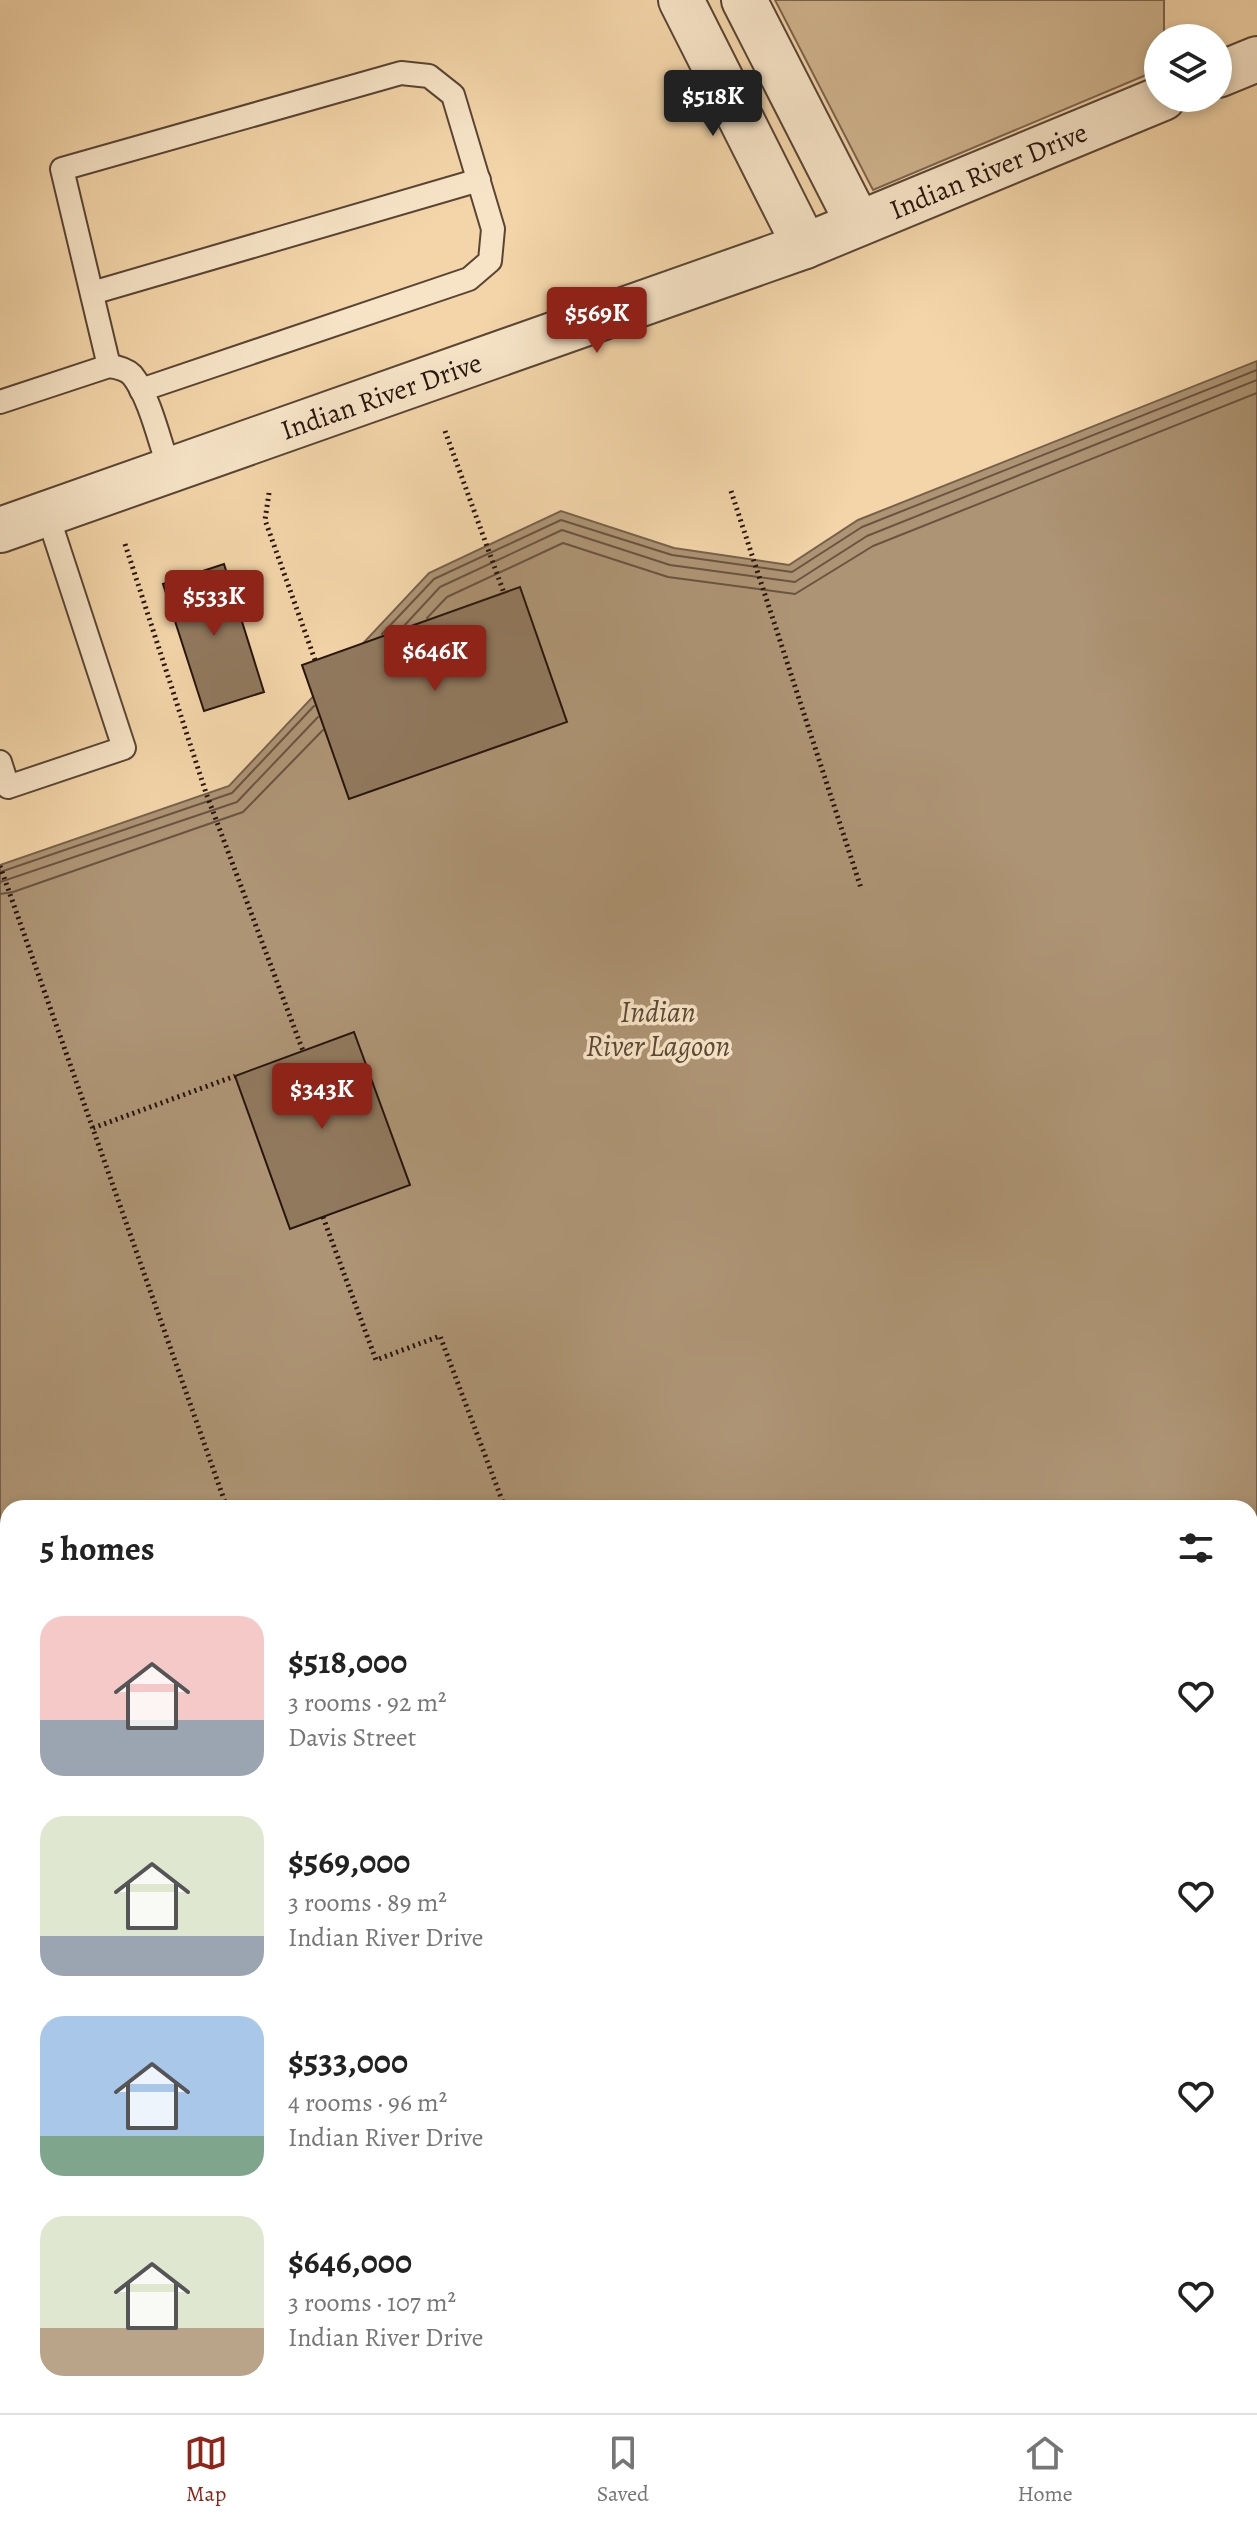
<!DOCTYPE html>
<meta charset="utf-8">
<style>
body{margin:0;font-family:Alegreya,serif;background:#f2f2f2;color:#222;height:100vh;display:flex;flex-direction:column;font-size:30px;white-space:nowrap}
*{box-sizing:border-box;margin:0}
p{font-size:26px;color:#767676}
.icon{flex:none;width:44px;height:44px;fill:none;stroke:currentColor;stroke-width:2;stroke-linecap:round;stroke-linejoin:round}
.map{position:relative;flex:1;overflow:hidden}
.drawer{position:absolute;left:0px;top:1500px;width:1258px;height:914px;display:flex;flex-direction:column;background:#fff;border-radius:24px 24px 0 0;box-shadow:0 4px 12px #0003}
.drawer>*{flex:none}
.buttons{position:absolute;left:1144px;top:24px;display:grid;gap:16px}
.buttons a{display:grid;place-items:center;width:88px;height:88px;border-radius:50%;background:#fff;box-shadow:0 4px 12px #0003;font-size:40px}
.price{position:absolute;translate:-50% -68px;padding:0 18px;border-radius:8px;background:#8f2418;color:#fff;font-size:26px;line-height:52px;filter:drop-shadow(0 2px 4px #0008)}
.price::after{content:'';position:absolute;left:50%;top:48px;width:24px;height:18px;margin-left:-12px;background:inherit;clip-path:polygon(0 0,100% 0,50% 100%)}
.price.active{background:#222;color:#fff}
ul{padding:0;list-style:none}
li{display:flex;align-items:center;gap:24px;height:200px;padding:0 40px}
li span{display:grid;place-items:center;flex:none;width:224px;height:160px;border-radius:24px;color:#555}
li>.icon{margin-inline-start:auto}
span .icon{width:96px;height:96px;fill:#fffc;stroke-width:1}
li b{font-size:34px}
h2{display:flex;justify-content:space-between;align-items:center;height:96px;padding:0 40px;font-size:34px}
.dock{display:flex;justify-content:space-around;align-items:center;height:112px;border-top:2px solid #e0e0e0;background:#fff;font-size:22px;color:#767676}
.dock a{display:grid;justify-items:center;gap:4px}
.dock .active{color:#8f2418}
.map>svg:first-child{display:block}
.green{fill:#d0b48e;stroke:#7b644e;stroke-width:2}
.water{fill:#ad9474;stroke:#77614b;stroke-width:2;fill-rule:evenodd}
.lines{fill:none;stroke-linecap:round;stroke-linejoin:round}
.shore{stroke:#6a5440;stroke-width:2}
.building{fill:#91795e;stroke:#26150d;stroke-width:2}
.service-casing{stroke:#594534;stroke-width:26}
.minor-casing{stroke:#594534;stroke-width:48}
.tertiary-casing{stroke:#594534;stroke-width:48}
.path{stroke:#26150d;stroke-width:5;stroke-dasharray:2 4;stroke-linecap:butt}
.service{stroke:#f7e4c7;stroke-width:22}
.minor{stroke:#f7e4c7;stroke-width:44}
.tertiary{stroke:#f7e4c7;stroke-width:44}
.labels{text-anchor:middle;stroke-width:7;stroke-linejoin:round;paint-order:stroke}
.street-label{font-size:28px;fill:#26150d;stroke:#f7e4c7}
.water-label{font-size:30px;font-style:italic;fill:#5c4836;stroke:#f7e4c7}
</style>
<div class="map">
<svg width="1257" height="2413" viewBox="0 0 1257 2413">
<rect width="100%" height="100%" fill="#f3d5a9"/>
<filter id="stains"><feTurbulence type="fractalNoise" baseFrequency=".0025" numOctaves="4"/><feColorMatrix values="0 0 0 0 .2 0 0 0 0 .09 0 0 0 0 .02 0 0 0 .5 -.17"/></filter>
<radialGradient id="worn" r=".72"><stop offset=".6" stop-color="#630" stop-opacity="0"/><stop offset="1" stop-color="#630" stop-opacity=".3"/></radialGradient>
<path class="green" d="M775,0h389v38h-6v32l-285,120z"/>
<path class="water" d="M1257,361v2052h-1257v-1548l229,-79 200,-213 132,-62 113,37 115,17 69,-45zM8,1508h1242v898h-1242z"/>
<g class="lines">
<g class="shore">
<path d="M427,618l20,-21 116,-54 105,34 127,17 78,-48 384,-153"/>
<path d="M403,627l37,-40 122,-57 108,35 125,17 72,-46 390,-156"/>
<path d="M382,634l52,-55 127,-59 111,35 120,17 70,-45 395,-157"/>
<path d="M0,872l232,-79 82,-87"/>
<path d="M0,882l237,-80 81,-85"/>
<path d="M0,894l13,-2 230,-80 80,-82"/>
</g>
</g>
<g class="building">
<path d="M224,564l40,128 -60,19 -41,-127z"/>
<path d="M520,587l47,135 -218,77 -47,-134z"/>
<path d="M354,1032l56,153 -120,44 -55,-153z"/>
</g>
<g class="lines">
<g class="service-casing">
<g id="service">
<path d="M92,293l387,-113"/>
<path d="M109,366l-47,-197 339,-96 28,3 24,19 40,134 -3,32 -21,18 -328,111"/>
<path d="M0,402l109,-36c8,1 17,3 23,9 18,22 28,69 38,96"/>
<path d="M0,762l8,25 116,-39 -77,-235"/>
</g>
</g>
<g class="minor-casing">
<g id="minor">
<path d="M681,0l124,246"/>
<path d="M744,0l114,223"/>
</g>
</g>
<g class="tertiary-casing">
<g id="tertiary">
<path d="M1218,75l39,-16"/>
<path id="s1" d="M0,530l805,-284 358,-148"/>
</g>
</g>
<g class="path">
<path d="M445,431l59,162"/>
<path d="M731,491l130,397"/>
<path d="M269,493l-4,27 50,140"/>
<path d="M125,544l81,249 97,258"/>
<path d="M0,866l227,642"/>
<path d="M93,1128l142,-52"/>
<path d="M323,1217l53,143 64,-24 65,172"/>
</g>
<use href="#service" class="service"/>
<use href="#minor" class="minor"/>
<use href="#tertiary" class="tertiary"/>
</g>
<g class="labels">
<g class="street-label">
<text dy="10" stroke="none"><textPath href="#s1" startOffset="1052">Indian River Drive</textPath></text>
<text dy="10" stroke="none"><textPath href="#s1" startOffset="404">Indian River Drive</textPath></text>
</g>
<g class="water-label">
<text x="658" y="1022">Indian<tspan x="658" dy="34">River Lagoon</tspan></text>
</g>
</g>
<rect width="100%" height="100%" filter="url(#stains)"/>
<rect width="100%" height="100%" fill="url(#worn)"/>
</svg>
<div class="buttons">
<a><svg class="icon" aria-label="layers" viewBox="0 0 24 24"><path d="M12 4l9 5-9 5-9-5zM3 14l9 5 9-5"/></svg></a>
</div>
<b class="price active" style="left:713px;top:138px">$518K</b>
<b class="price" style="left:597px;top:355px">$569K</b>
<b class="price" style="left:214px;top:638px">$533K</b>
<b class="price" style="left:435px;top:693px">$646K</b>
<b class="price" style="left:322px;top:1131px">$343K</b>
<section class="drawer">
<h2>5 homes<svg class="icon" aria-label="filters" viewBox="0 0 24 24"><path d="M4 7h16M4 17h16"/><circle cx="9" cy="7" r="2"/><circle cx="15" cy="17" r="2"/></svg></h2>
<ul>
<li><span style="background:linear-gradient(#f6c9c9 65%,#9aa5b1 0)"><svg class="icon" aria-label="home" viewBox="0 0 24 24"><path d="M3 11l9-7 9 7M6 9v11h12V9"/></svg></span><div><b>$518,000</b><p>3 rooms · 92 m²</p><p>Davis Street</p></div><svg class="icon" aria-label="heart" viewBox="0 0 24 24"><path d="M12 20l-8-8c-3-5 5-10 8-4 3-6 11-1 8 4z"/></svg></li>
<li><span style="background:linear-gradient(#dfe7d0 75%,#9aa5b1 0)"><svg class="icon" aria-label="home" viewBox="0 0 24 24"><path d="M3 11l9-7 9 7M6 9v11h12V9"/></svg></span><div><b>$569,000</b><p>3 rooms · 89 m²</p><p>Indian River Drive</p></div><svg class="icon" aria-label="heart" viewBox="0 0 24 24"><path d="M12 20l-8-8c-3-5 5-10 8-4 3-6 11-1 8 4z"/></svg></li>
<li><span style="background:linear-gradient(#a9c7e8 75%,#7fa58c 0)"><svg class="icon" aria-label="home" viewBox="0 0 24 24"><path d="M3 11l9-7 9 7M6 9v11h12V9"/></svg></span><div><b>$533,000</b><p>4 rooms · 96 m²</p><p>Indian River Drive</p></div><svg class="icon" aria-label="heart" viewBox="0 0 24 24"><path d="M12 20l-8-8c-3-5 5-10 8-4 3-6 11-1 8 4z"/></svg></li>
<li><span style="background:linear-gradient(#dfe7d0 70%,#b9a48a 0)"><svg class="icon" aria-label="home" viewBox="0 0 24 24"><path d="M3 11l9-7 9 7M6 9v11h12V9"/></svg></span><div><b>$646,000</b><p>3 rooms · 107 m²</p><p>Indian River Drive</p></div><svg class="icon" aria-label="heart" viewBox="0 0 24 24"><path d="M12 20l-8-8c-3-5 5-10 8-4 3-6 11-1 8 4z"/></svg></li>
</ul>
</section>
</div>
<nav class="dock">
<a class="active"><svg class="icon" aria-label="map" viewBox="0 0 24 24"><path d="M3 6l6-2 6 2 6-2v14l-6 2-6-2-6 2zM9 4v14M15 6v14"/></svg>Map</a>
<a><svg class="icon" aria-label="saved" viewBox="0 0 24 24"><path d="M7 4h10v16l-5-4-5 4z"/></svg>Saved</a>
<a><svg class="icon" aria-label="home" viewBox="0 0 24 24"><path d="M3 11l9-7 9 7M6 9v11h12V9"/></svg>Home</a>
</nav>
